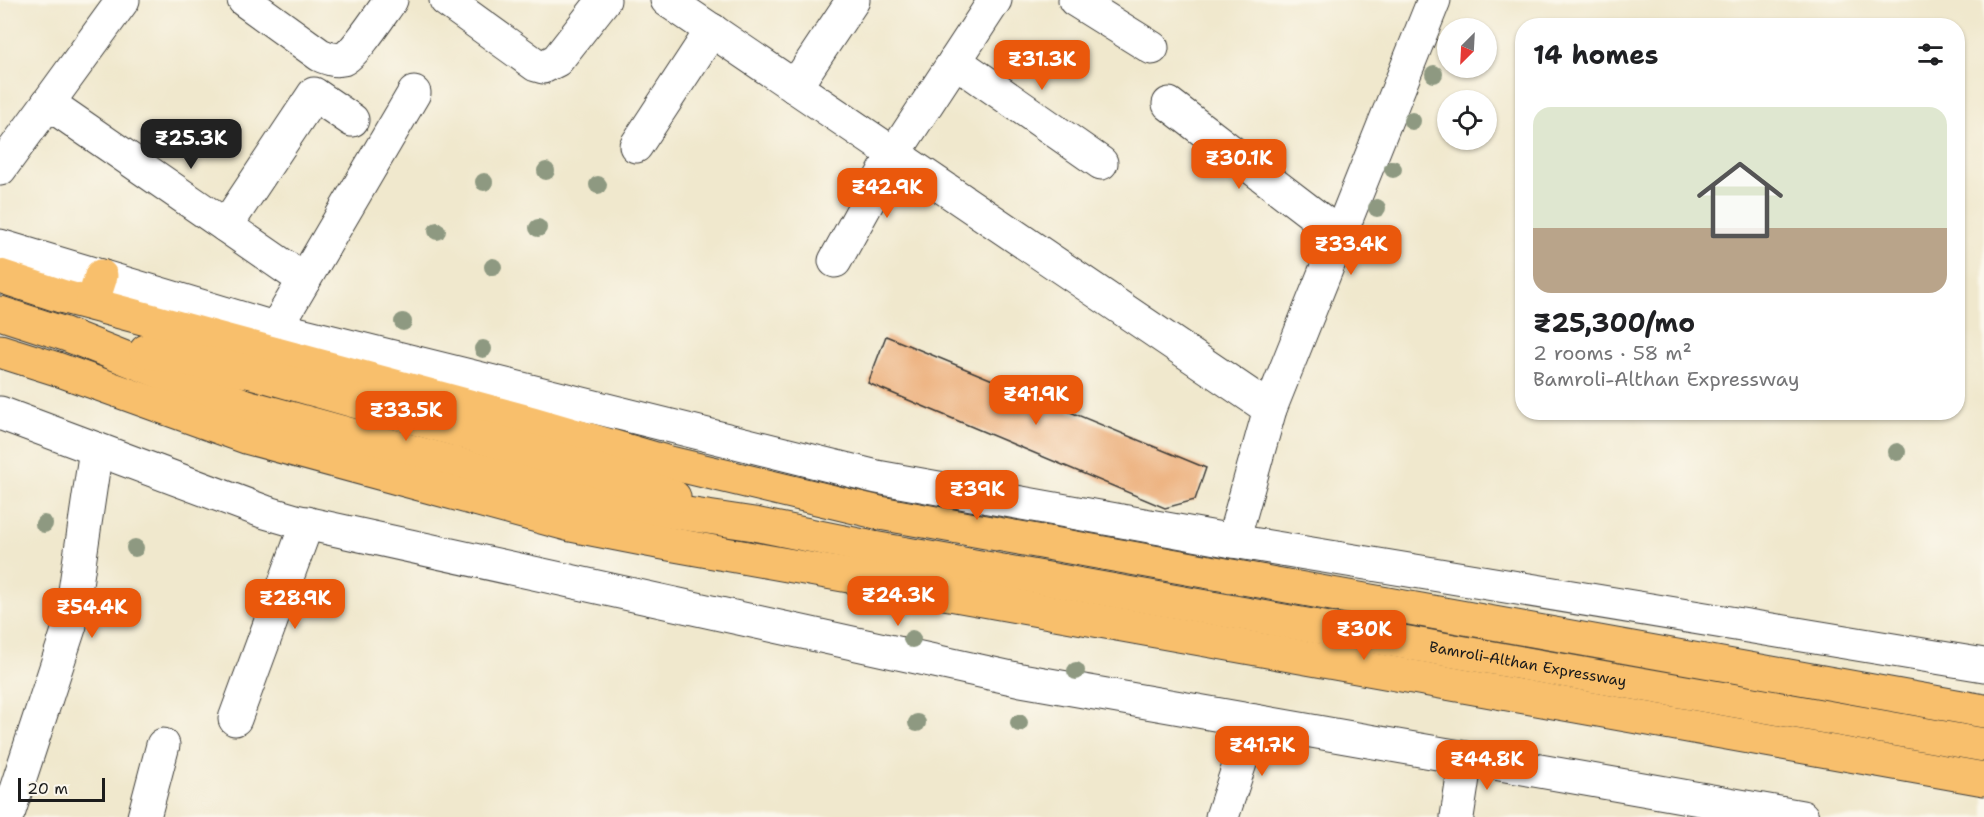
<!DOCTYPE html>
<meta charset="utf-8">
<style>
body{margin:0;font-family:"Shantell Sans",sans-serif;background:#f2f2f2;color:#202124;height:100vh;display:flex;flex-direction:column;font-size:22px;white-space:nowrap}
*{box-sizing:border-box;margin:0}
p{font-size:20px;color:#757577}
.icon{flex:none;width:33px;height:33px;fill:none;stroke:currentColor;stroke-width:2;stroke-linecap:round;stroke-linejoin:round}
.map{position:relative;flex:1;overflow:hidden}
.side{position:absolute;left:1515px;top:18px;width:450px;height:402px;display:flex;flex-direction:column;background:#fff;border-radius:24px;box-shadow:0 2px 4px #0004}
.side>*{flex:none}
.needle{width:39px;rotate:204deg}
.fabs{position:absolute;left:1437px;top:18px;display:grid;gap:12px}
.fabs a{display:grid;place-items:center;width:60px;height:60px;border-radius:50%;background:#fff;box-shadow:0 2px 4px #0004;font-size:30px}
.scale{position:absolute;left:18px;bottom:15px;width:87px;box-sizing:border-box;padding-left:6px;border:3px solid #1c1c1c;border-top:0;font-size:16px;line-height:21px;white-space:nowrap;color:#1c1c1c;-webkit-text-stroke:4px #fbf7ec;paint-order:stroke}
.price{position:absolute;translate:-50% -51px;padding:0 14px;border-radius:12px;background:#ea580c;color:#fff;font-size:20px;line-height:39px;filter:drop-shadow(0 2px 3px #0008)}
.price::after{content:'';position:absolute;left:50%;top:36px;width:18px;height:14px;margin-left:-9px;background:inherit;clip-path:polygon(0 0,100% 0,50% 100%)}
.price.selected{background:#222;color:#fff}
ul{padding:0;list-style:none}
li{display:grid;align-content:center;gap:12px;height:318px;padding:0 18px}
li+li{border-top:2px solid #e0e0e0}
li span{display:grid;place-items:center;height:186px;border-radius:18px;color:#555}
li>.icon{margin-inline-start:auto}
span .icon{width:108px;height:108px;fill:#fffc;stroke-width:1}
li b{font-size:26px}
h2{display:flex;justify-content:space-between;align-items:center;height:72px;padding:0 18px;font-size:26px}
.map>svg:first-child{display:block}
.building{fill:#ecad78}
.lines{fill:none;stroke-linecap:round;stroke-linejoin:round}
.minor-casing{stroke:#3c3b37;stroke-width:35}
.major-casing{stroke:#3c3b37;stroke-width:35}
.minor{stroke:#fff;stroke-width:33}
.major{stroke:#f8bf6c;stroke-width:33}
.tree{fill:#8e9981}
.labels{text-anchor:middle;stroke-width:4.5;stroke-linejoin:round;paint-order:stroke}
.street-label{font-size:15px;fill:#1c1c1c;stroke:#fbf7ec}
</style>
<div class="map">
<svg width="1984" height="817" viewBox="0 0 1984 817">
<rect width="100%" height="100%" fill="#fbf7ec"/>
<filter id="ink" filterUnits="userSpaceOnUse"><feTurbulence type="fractalNoise" baseFrequency=".0167" numOctaves="2"/><feDisplacementMap in="SourceGraphic" scale="12" xChannelSelector="R" yChannelSelector="G"/><feConvolveMatrix kernelMatrix="1 2 1 2 8 2 1 2 1" color-interpolation-filters="sRGB"/></filter>
<filter id="wash" filterUnits="userSpaceOnUse"><feTurbulence type="fractalNoise" baseFrequency=".008" numOctaves="4" result="noise"/><feDisplacementMap in="SourceGraphic" scale="24" xChannelSelector="R" yChannelSelector="G"/><feGaussianBlur stdDeviation="1.35" result="paint"/><feColorMatrix in="noise" values="0 0 0 0 0 0 0 0 0 0 0 0 0 0 0 0 0 1.4 0 .05"/><feComposite in="paint" operator="in"/></filter>
<g filter="url(#wash)">
<rect width="100%" height="100%" fill="#f0e8cd"/>
<g id="blocks">
<path class="building" d="M886,336l320,132 -11,32 -30,8 -297,-125z"/>
</g>
</g>
<g filter="url(#ink)">
<use href="#blocks" fill-opacity="0" stroke="#3c3b37" stroke-width="1.5"/>
<g class="lines">
<g class="minor-casing">
<g id="minor">
<path d="M244,0l76,55c7,3 14,6 23,4 12,-5 39,-47 48,-59"/>
<path d="M446,0l90,65 7,2 14,-7 47,-60"/>
<path d="M667,0l603,409"/>
<path d="M1075,0l77,48"/>
<path d="M955,61l146,102"/>
<path d="M795,87l58,-87"/>
<path d="M48,103l256,177"/>
<path d="M1169,104l171,131"/>
<path d="M636,146l76,-116"/>
<path d="M0,169l123,-169"/>
<path d="M226,226l88,-132 38,26"/>
<path d="M0,246l264,79 613,152 356,64 751,124"/>
<path d="M835,261l59,-107 101,-154"/>
<path d="M276,328l138,-235"/>
<path d="M0,413l265,99 31,9 725,159 781,137"/>
<path d="M1233,541l37,-132 164,-409"/>
<path d="M235,719l72,-196"/>
<path d="M9,811l61,-186 26,-176"/>
<path d="M144,817l19,-72"/>
<path d="M1222,817l32,-96"/>
<path d="M1457,817l9,-59"/>
</g>
</g>
<g class="major-casing">
<g id="major">
<path d="M0,276l61,20 471,127 134,39 214,51 1104,198"/>
<path d="M92,304l9,-28"/>
<path id="s1" d="M0,313l65,21 181,72 335,92 173,26 119,24 1111,197"/>
<path d="M0,351l57,18 189,68 325,88 87,17 1326,237"/>
<path d="M146,351l106,21 339,96 83,29"/>
</g>
</g>
<use href="#minor" class="minor"/>
<use href="#major" class="major"/>
</g>
<g class="tree">
<circle cx="1434" cy="74" r="9"/>
<circle cx="1412" cy="121" r="9"/>
<circle cx="1393" cy="169" r="9"/>
<circle cx="546" cy="171" r="9"/>
<circle cx="484" cy="182" r="9"/>
<circle cx="598" cy="185" r="9"/>
<circle cx="1377" cy="208" r="9"/>
<circle cx="538" cy="228" r="9"/>
<circle cx="437" cy="231" r="9"/>
<circle cx="493" cy="267" r="9"/>
<circle cx="403" cy="322" r="9"/>
<circle cx="483" cy="349" r="9"/>
<circle cx="1897" cy="452" r="9"/>
<circle cx="44" cy="524" r="9"/>
<circle cx="135" cy="548" r="9"/>
<circle cx="912" cy="639" r="9"/>
<circle cx="1076" cy="671" r="9"/>
<circle cx="917" cy="723" r="9"/>
<circle cx="1019" cy="723" r="9"/>
</g>
</g>
<g class="labels">
<g class="street-label">
<text dy="5" stroke="none"><textPath href="#s1" startOffset="1572">Bamroli-Althan Expressway</textPath></text>
</g>
</g>
</svg>
<div class="fabs">
<a><svg class="needle" viewBox="-14 -14 28 28"><path d="M0-13l5 13h-10z" fill="#e53935"/><path d="M0 13l5-13h-10z" fill="#757577"/></svg></a>
<a><svg class="icon" aria-label="locate" viewBox="0 0 24 24"><circle cx="12" cy="12" r="6"/><path d="M12 2v4M12 18v4M2 12h4M18 12h4"/></svg></a>
</div>
<div class="scale">20 m</div>
<b class="price" style="left:1042px;top:91px">₹31.3K</b>
<b class="price selected" style="left:191px;top:170px">₹25.3K</b>
<b class="price" style="left:1239px;top:190px">₹30.1K</b>
<b class="price" style="left:887px;top:219px">₹42.9K</b>
<b class="price" style="left:1351px;top:276px">₹33.4K</b>
<b class="price" style="left:1036px;top:426px">₹41.9K</b>
<b class="price" style="left:406px;top:442px">₹33.5K</b>
<b class="price" style="left:977px;top:521px">₹39K</b>
<b class="price" style="left:898px;top:627px">₹24.3K</b>
<b class="price" style="left:295px;top:630px">₹28.9K</b>
<b class="price" style="left:92px;top:639px">₹54.4K</b>
<b class="price" style="left:1364px;top:661px">₹30K</b>
<b class="price" style="left:1262px;top:777px">₹41.7K</b>
<b class="price" style="left:1487px;top:791px">₹44.8K</b>
<section class="side">
<h2>14 homes<svg class="icon" aria-label="filters" viewBox="0 0 24 24"><path d="M4 7h16M4 17h16"/><circle cx="9" cy="7" r="2"/><circle cx="15" cy="17" r="2"/></svg></h2>
<ul>
<li><span style="background:linear-gradient(#dfe7d0 65%,#b9a48a 0)"><svg class="icon" aria-label="home" viewBox="0 0 24 24"><path d="M3 11l9-7 9 7M6 9v11h12V9"/></svg></span><div><b>₹25,300/mo</b><p>2 rooms · 58 m²</p><p>Bamroli-Althan Expressway</p></div></li>
</ul>
</section>
</div>
